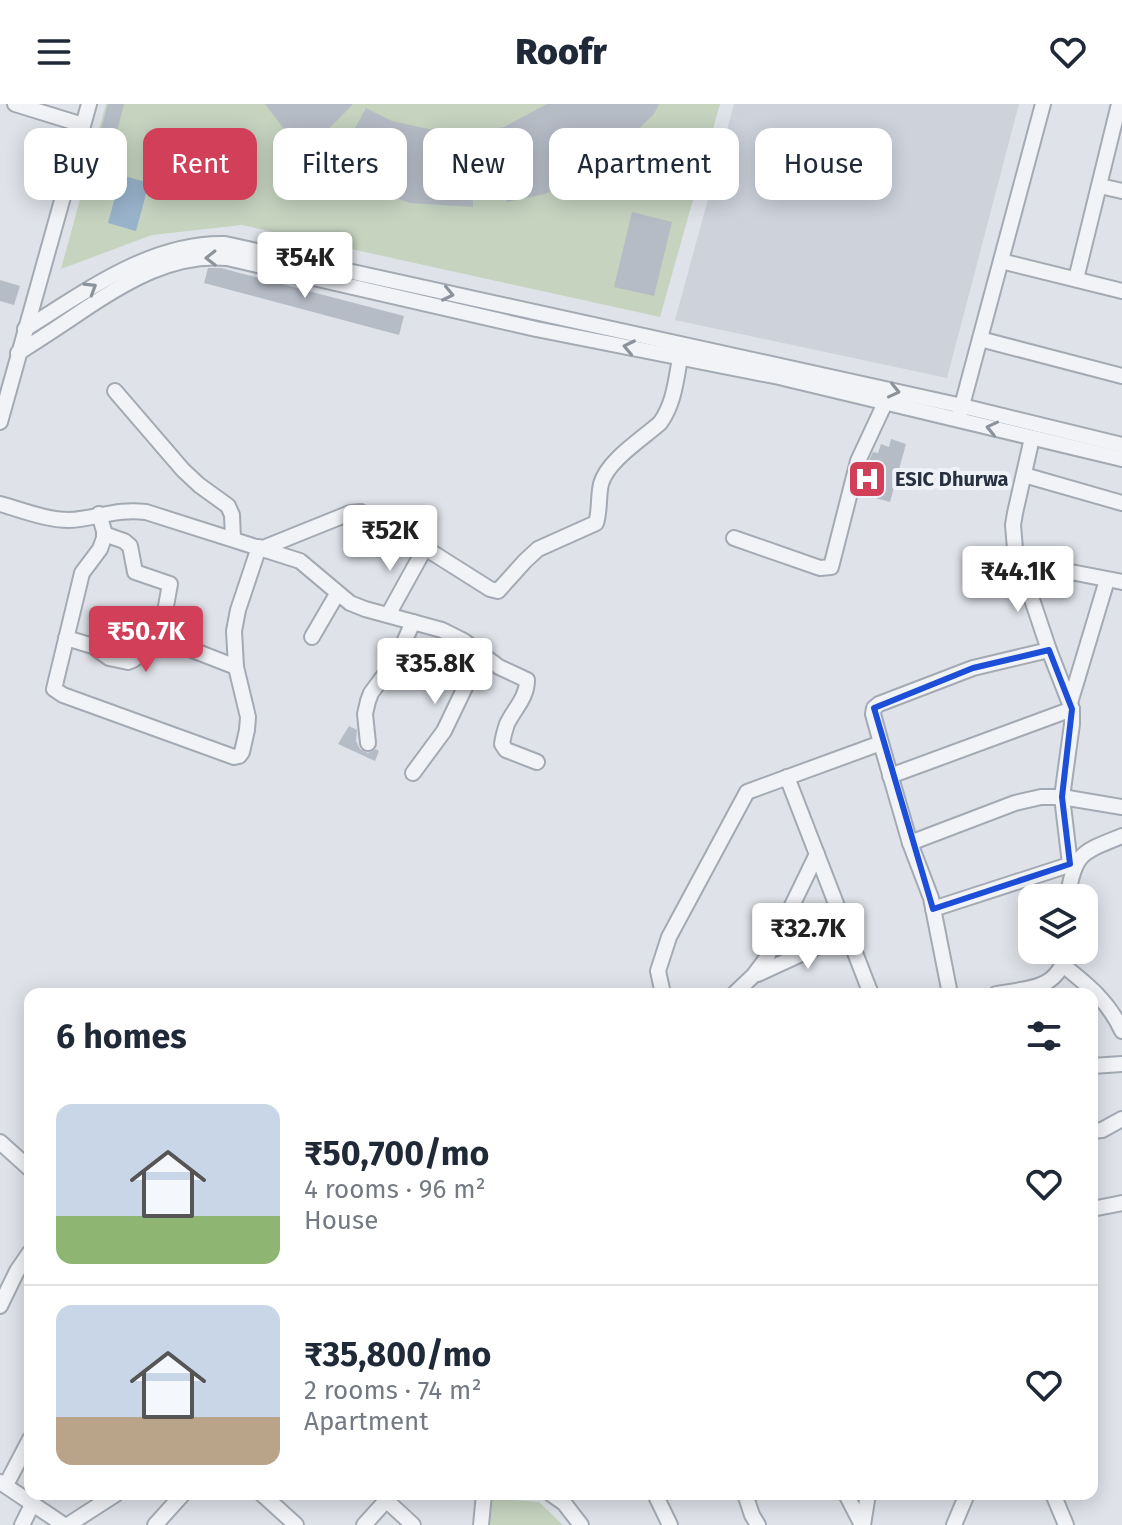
<!DOCTYPE html>
<meta charset="utf-8">
<style>
body{margin:0;font-family:"Fira Sans",sans-serif;background:#f2f2f3;color:#1f2937;height:100vh;display:flex;flex-direction:column;font-size:30px;white-space:nowrap}
*{box-sizing:border-box;margin:0}
p{font-size:26px;color:#747a83}
.icon{flex:none;width:44px;height:44px;fill:none;stroke:currentColor;stroke-width:2;stroke-linecap:round;stroke-linejoin:round}
.map{position:relative;flex:1;overflow:hidden}
.drawer{position:absolute;left:24px;top:884px;width:1074px;height:512px;display:flex;flex-direction:column;background:#fff;border-radius:16px;box-shadow:0 4px 20px #0003}
.drawer>*{flex:none}
.guide{position:absolute;left:24px;top:24px;width:1074px;height:72px;display:flex;gap:16px}
.fabs{position:absolute;left:1018px;top:780px;display:grid;gap:16px}
.fabs a{display:grid;place-items:center;width:80px;height:80px;border-radius:16px;background:#fff;box-shadow:0 4px 20px #0003;font-size:40px}
.price{position:absolute;translate:-50% -68px;padding:0 18px;border-radius:8px;background:#fff;color:#222;font-size:26px;line-height:52px;filter:drop-shadow(0 2px 4px #0008)}
.price::after{content:'';position:absolute;left:50%;top:48px;width:24px;height:18px;margin-left:-12px;background:inherit;clip-path:polygon(0 0,100% 0,50% 100%)}
.price.on{background:#d23f59;color:#fff}
ul{padding:0;list-style:none}
li{display:flex;align-items:center;gap:24px;height:200px;padding:0 32px}
li+li{border-top:2px solid #e0e1e3}
li span{display:grid;place-items:center;flex:none;width:224px;height:160px;border-radius:16px;color:#555}
li>.icon{margin-inline-start:auto}
span .icon{width:96px;height:96px;fill:#fffc;stroke-width:1}
li b{font-size:34px}
h2{display:flex;justify-content:space-between;align-items:center;height:96px;padding:0 32px;font-size:34px}
.tag{padding:0 28px;border-radius:16px;background:#fff;box-shadow:0 4px 20px #0003;font-size:28px;line-height:72px}
.tag.on{background:#d23f59;color:#fff}
header{display:flex;justify-content:space-between;align-items:center;height:104px;padding:0 32px;background:#fff;font-size:36px;font-weight:800}
.map>svg:first-child{display:block}
.built{fill:#cdd2db}
.green{fill:#c5d3bf}
.water{fill:#98b2ca}
.building{fill:#b6bcc6}
.lines{fill:none;stroke-linecap:round;stroke-linejoin:round}
.street-casing{stroke:#a4aab3;stroke-width:18}
.street{stroke:#f1f3f7;stroke-width:14}
.oneway{stroke:#8c929c}
.marked{fill:none;stroke:#1d4ed8;stroke-width:6;stroke-linejoin:round}
.labels{text-anchor:middle;stroke-width:8;stroke-linejoin:round;paint-order:stroke}
.poi-label{font-size:20px;font-weight:bold;fill:#273140;stroke:#eef2f6;text-anchor:start}
</style>
<header><svg class="icon" aria-label="menu" viewBox="0 0 24 24"><path d="M4 6h16M4 12h16M4 18h16"/></svg>Roofr<svg class="icon" aria-label="heart" viewBox="0 0 24 24"><path d="M12 20l-8-8c-3-5 5-10 8-4 3-6 11-1 8 4z"/></svg></header>
<div class="map">
<svg width="1122" height="1421" viewBox="0 0 1122 1421">
<rect width="100%" height="100%" fill="#dfe3e9"/>
<path class="built" d="M734,0h285l-72,274 -272,-58z"/>
<g class="green">
<path d="M106,0h614l-60,213 -418,-92 -90,10 -91,34z"/>
<path d="M490,1394l49,4 24,23h-77z"/>
</g>
<path class="water" d="M121,71l28,8 -13,48 -28,-8z"/>
<g class="building">
<path d="M108,0h16l-21,81 -16,-4z"/>
<path d="M265,0h88l-45,46 -17,-12z"/>
<path d="M547,0h112l-5,10 -49,48 -60,32 -38,8 -21,-72 18,-3z"/>
<path d="M366,4l26,13 59,13 19,-2 3,75 -63,-4 -64,-24 -13,-10z"/>
<path d="M632,108l40,10 -18,74 -40,-9z"/>
<path d="M208,164h13l183,48 -5,19 -195,-52z"/>
<path d="M0,176l20,6 -6,19 -14,-4z"/>
<path d="M891,335l15,5 -16,58 -30,-8 7,-30 6,-12 5,1 3,-9 8,3z"/>
<path d="M349,622l8,4 -1,11 4,8 8,4 8,-4 3,2 -4,10 -37,-17z"/>
</g>
<g class="lines">
<g class="street-casing">
<g id="street">
<path d="M15,0l68,21"/>
<path d="M1100,82l22,5"/>
<path d="M1001,157l121,30"/>
<path d="M1076,175l43,-175"/>
<path d="M25,225c60,-37 126,-87 200,-85l737,162 160,39"/>
<path d="M980,235l142,37"/>
<path d="M18,249c22,-14 45,-29 67,-44 42,-28 89,-56 142,-51l309,71 243,48 343,82"/>
<path d="M115,287l68,79 16,15 29,21 4,9 1,24"/>
<path d="M960,309l83,-309"/>
<path d="M0,318l89,-318"/>
<path d="M1032,334l-17,75 -2,12 2,24 34,101 23,59v15l-10,73 8,67"/>
<path d="M1024,371l98,28"/>
<path d="M0,400c22,6 46,16 69,16 27,-1 48,-12 77,-8l154,49 50,42 15,6 77,21 22,11 35,26 28,13c0,18 -13,29 -20,44 -2,6 -4,13 -5,20l4,6 31,12"/>
<path d="M99,410l5,17v7l-4,11 -18,24 -28,116 9,6 171,62 5,-1 3,-4 5,-22 1,-13 -12,-50 -2,-36 4,-21 21,-63"/>
<path d="M104,430l20,7 6,5 5,26 35,12 -10,55"/>
<path d="M734,434l86,30 11,-1 27,-106 27,-58"/>
<path d="M263,444l87,-35 11,-1 64,36 65,41 8,2 27,-30 13,-12 58,-26c4,-12 2,-26 5,-39 6,-23 41,-45 59,-61 14,-19 16,-43 20,-65"/>
<path d="M1019,458l103,20"/>
<path d="M388,511l37,-67"/>
<path d="M312,533l25,-43"/>
<path d="M66,534l27,8 16,12 19,4 5,-2 21,-17 10,-4 72,28"/>
<path d="M1070,599l37,-123"/>
<path d="M368,639l-3,-29 3,-13 3,-8 26,-35 16,-36"/>
<path d="M881,639l-8,-29 1,-6 5,-4 94,-36 76,-18"/>
<path d="M413,669l31,-42 37,-77"/>
<path d="M890,672l182,-67"/>
<path d="M787,673l84,217"/>
<path d="M910,739l105,-40 26,-6h21l60,10"/>
<path d="M1067,794c9,-46 13,-45 55,-62"/>
<path d="M933,805l142,-46"/>
<path d="M1064,862c24,19 45,36 58,65"/>
<path d="M758,870l89,-41"/>
<path d="M663,890l-5,-23 11,-34 78,-145 134,-49 29,100 21,55 19,96"/>
<path d="M734,890l20,-19 12,-16 51,-105"/>
<path d="M996,890c34,-6 63,-4 71,-44"/>
<path d="M1092,962l30,-2"/>
<path d="M1092,1027l10,-1 20,-11"/>
<path d="M0,1038l30,27"/>
<path d="M1092,1105l30,-6"/>
<path d="M0,1202l17,-35 13,-19"/>
<path d="M0,1378l64,43"/>
<path d="M6,1381l24,-46"/>
<path d="M262,1390l34,31"/>
<path d="M551,1390l13,9 17,22"/>
<path d="M655,1390l15,31"/>
<path d="M745,1390l7,21 6,10"/>
<path d="M846,1390l16,31"/>
<path d="M1053,1390l13,31"/>
<path d="M387,1397l26,24"/>
<path d="M22,1421l11,-22"/>
<path d="M68,1421l48,-31"/>
<path d="M155,1421l28,-31"/>
<path d="M364,1421l28,-31"/>
<path d="M481,1421l3,-31"/>
<path d="M863,1421l5,-31"/>
<path d="M954,1421l13,-31"/>
</g>
</g>
<use href="#street" class="street"/>
</g>
<defs><path id="oneway-chevron" d="M-2-3.5L2.5 0L-2 3.5" fill="none" stroke-width="1.6" stroke-linecap="round" stroke-linejoin="round" transform="scale(2)"/></defs>
<g class="oneway">
<use href="#oneway-chevron" transform="translate(211 154) rotate(179)"/>
<use href="#oneway-chevron" transform="translate(91 184) rotate(-32)"/>
<use href="#oneway-chevron" transform="translate(448 190) rotate(12)"/>
<use href="#oneway-chevron" transform="translate(629 243) rotate(-168)"/>
<use href="#oneway-chevron" transform="translate(894 287) rotate(13)"/>
<use href="#oneway-chevron" transform="translate(992 324) rotate(-167)"/>
</g>
<path class="marked" d="M1049,546l23,59 -10,88 8,67 -137,45 -59,-201 99,-40z"/>
<defs>
<g id="hospital-square" transform="scale(2)"><rect x="-9" y="-9" width="18" height="18" rx="4" fill="#d23f59" stroke="#eef2f6"/><path d="M-5-5h3v3.5h4V-5h3V5h-3V1.5h-4V5h-3Z" fill="#fff"/></g>
</defs>
<g fill-rule="evenodd">
<use href="#hospital-square" x="867" y="375"/>
</g>
<g class="labels">
<g class="poi-label">
<text x="895" y="382">ESIC Dhurwa</text>
</g>
</g>
</svg>
<div class="fabs">
<a><svg class="icon" aria-label="layers" viewBox="0 0 24 24"><path d="M12 4l9 5-9 5-9-5zM3 14l9 5 9-5"/></svg></a>
</div>
<b class="price" style="left:305px;top:196px">₹54K</b>
<b class="price" style="left:390px;top:469px">₹52K</b>
<b class="price" style="left:1018px;top:510px">₹44.1K</b>
<b class="price on" style="left:146px;top:570px">₹50.7K</b>
<b class="price" style="left:435px;top:602px">₹35.8K</b>
<b class="price" style="left:808px;top:867px">₹32.7K</b>
<div class="guide">
<a class="tag">Buy</a>
<a class="tag on">Rent</a>
<a class="tag">Filters</a>
<a class="tag">New</a>
<a class="tag">Apartment</a>
<a class="tag">House</a>
</div>
<section class="drawer">
<h2>6 homes<svg class="icon" aria-label="filters" viewBox="0 0 24 24"><path d="M4 7h16M4 17h16"/><circle cx="9" cy="7" r="2"/><circle cx="15" cy="17" r="2"/></svg></h2>
<ul>
<li><span style="background:linear-gradient(#c9d6e8 70%,#8fb573 0)"><svg class="icon" aria-label="home" viewBox="0 0 24 24"><path d="M3 11l9-7 9 7M6 9v11h12V9"/></svg></span><div><b>₹50,700/mo</b><p>4 rooms · 96 m²</p><p>House</p></div><svg class="icon" aria-label="heart" viewBox="0 0 24 24"><path d="M12 20l-8-8c-3-5 5-10 8-4 3-6 11-1 8 4z"/></svg></li>
<li><span style="background:linear-gradient(#c9d6e8 70%,#b9a48a 0)"><svg class="icon" aria-label="home" viewBox="0 0 24 24"><path d="M3 11l9-7 9 7M6 9v11h12V9"/></svg></span><div><b>₹35,800/mo</b><p>2 rooms · 74 m²</p><p>Apartment</p></div><svg class="icon" aria-label="heart" viewBox="0 0 24 24"><path d="M12 20l-8-8c-3-5 5-10 8-4 3-6 11-1 8 4z"/></svg></li>
</ul>
</section>
</div>
